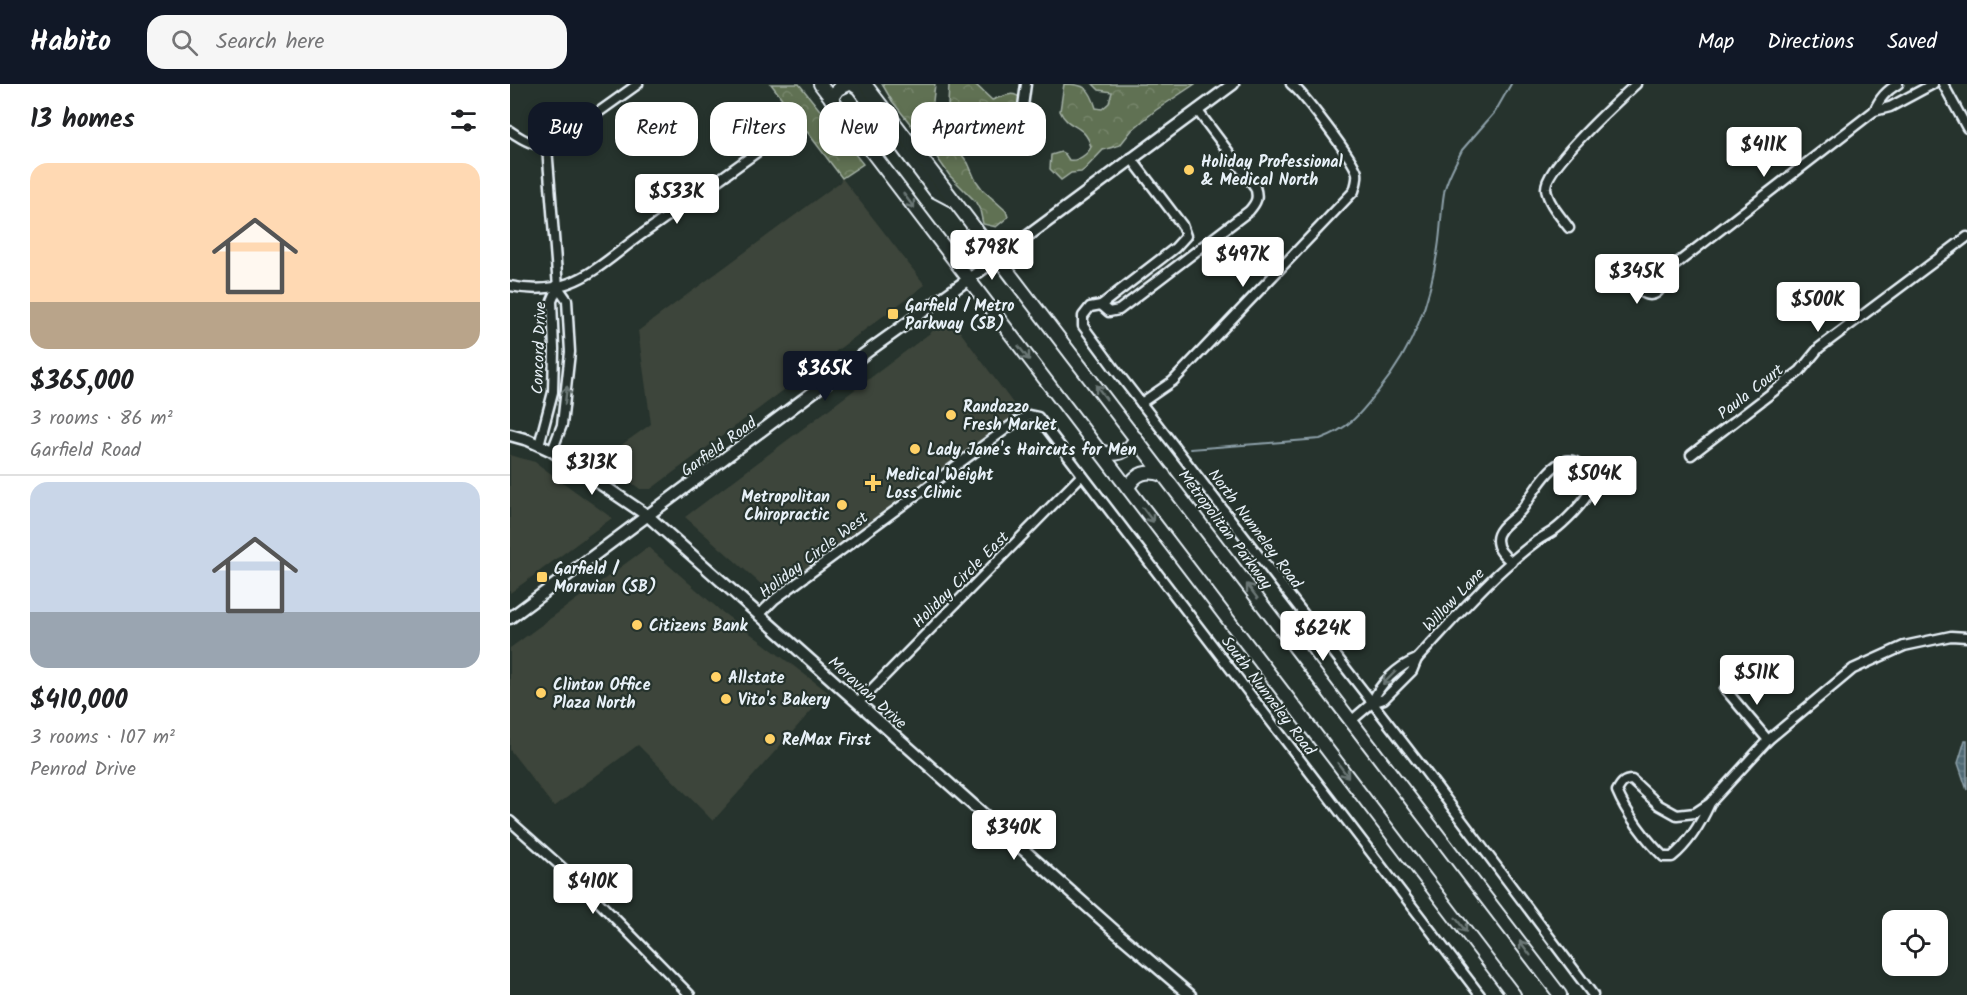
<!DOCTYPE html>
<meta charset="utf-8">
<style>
body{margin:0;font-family:Kalam,sans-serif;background:#f6f6f6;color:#202124;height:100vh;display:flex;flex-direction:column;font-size:22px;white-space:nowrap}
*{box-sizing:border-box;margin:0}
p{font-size:20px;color:#757577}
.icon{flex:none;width:33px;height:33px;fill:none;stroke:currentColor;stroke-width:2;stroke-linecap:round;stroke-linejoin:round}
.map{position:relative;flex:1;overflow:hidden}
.panel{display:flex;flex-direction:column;background:#fff;width:510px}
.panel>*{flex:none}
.hud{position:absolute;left:18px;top:18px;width:570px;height:54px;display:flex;gap:12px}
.controls{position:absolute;left:1372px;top:826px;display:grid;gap:12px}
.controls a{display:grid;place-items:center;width:66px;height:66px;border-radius:12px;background:#fff;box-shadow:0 3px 9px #0003;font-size:30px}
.price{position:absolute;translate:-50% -51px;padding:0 14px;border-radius:6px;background:#fff;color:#222;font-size:20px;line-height:39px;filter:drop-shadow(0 2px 3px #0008)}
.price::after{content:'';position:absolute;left:50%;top:36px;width:18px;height:14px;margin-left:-9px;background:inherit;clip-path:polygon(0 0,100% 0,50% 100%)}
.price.current{background:#111827;color:#fff}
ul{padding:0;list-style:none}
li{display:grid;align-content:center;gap:12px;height:318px;padding:0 30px}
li+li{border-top:2px solid #e0e0e0}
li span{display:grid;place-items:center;height:186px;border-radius:18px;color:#555}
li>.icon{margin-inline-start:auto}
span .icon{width:108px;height:108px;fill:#fffc;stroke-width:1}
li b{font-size:26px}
h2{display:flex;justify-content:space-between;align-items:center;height:72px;padding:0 30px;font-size:26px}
.pill{padding:0 21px;border-radius:18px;background:#fff;box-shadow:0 3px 9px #0003;font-size:21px;line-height:54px}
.pill.current{background:#111827;color:#fff}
header{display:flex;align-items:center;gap:36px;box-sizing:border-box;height:84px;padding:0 30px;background:#111827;color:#fff}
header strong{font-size:28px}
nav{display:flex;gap:33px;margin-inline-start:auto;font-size:21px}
.search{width:420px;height:54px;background:#f6f6f6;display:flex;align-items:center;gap:15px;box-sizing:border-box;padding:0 21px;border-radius:18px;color:#757577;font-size:22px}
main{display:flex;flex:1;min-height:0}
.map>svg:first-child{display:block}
.built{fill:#3c443a}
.forest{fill:url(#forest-crowns);stroke:#a4b1a6;stroke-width:1.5}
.water{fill:url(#water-rules);stroke:#8da0a9;stroke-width:1.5}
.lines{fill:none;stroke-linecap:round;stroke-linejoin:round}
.stream{stroke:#8da0a9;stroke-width:2}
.minor-casing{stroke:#e8f1f8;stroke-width:13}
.tertiary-casing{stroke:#e8f1f8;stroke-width:15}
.secondary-casing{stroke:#e8f1f8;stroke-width:15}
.primary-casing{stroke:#e8f1f8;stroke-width:16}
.minor{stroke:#26332d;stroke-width:8}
.tertiary{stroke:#26332d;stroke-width:10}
.secondary{stroke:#26332d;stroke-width:10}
.primary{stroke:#26332d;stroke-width:12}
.oneway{stroke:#6a7674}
.poi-dot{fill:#ffd166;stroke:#26332d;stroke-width:2}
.labels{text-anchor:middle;stroke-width:4.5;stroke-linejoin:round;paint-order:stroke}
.poi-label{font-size:16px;font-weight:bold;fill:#e8f1f8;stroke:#26332d;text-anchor:start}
.street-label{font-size:16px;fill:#e8f1f8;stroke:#26332d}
</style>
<header>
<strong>Habito</strong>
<div class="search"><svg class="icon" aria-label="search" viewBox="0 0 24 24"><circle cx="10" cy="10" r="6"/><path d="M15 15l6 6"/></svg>Search here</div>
<nav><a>Map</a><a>Directions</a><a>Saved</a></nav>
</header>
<main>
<section class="panel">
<h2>13 homes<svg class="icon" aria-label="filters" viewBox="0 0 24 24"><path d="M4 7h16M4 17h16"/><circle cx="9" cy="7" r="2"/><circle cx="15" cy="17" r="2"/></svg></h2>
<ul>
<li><span style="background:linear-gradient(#ffd9b3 75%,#b9a48a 0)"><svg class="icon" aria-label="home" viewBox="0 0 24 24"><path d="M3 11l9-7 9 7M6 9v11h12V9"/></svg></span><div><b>$365,000</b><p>3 rooms · 86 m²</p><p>Garfield Road</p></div></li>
<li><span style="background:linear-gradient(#c9d6e8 70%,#9aa5b1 0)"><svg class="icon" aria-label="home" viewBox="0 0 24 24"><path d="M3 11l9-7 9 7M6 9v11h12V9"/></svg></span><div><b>$410,000</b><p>3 rooms · 107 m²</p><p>Penrod Drive</p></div></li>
</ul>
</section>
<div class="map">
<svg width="1457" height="911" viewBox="0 0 1457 911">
<defs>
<pattern id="forest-crowns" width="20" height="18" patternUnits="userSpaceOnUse" patternTransform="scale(1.5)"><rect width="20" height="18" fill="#607153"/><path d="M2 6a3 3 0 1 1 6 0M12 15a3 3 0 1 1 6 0" fill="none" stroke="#77866c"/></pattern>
<pattern id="water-rules" width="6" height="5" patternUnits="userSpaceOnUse" patternTransform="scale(1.5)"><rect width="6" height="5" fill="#506a75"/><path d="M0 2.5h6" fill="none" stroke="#698089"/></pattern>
</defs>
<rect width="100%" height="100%" fill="#26332d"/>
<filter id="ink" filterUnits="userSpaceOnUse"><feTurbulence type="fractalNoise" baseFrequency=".0167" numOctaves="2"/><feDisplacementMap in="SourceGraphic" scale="12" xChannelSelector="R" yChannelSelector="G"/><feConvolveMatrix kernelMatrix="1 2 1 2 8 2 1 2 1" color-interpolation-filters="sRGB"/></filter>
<g filter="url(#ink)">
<g class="built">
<path d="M332,94l83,107 -274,204h-11l-40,-29 51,-36 -13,-93 202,-149z"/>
<path d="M440,234l71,96 -250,179 -86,-76z"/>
<path d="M0,371l25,7 77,56 -102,75z"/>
<path d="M138,463l74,65 106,80 -115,129 -75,-76 -84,62 -44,-57v-102z"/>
</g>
<g class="forest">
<path d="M261,0h28l64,80 -21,14z"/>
<path d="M372,0h53l-2,17 -3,8 2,6 36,48 7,16 8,11 23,21 2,6 -12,10 -13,-3 -3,-14 -5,-9 -25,-25 -14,-20 -44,-55z"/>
<path d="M439,0l27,1 16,15c10,-3 21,-11 30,0l-3,9 -13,6 -6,-3c-13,4 -30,8 -43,5l-9,-12z"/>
<path d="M554,0c21,0 26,4 32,24l6,1 7,-6 3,-11 -13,-2 -6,-6h102l-39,26 -24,20 -12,15 -17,5 -18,19 -4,3 -10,1 -10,7 -11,-11 1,-14 10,-3 4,2 4,6c8,2 19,-6 22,-13 -6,-24 -23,-17 -31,-36z"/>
</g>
<path class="water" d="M1455,656h2v50l-9,-27z"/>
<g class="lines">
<path class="stream" d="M680,365l130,-10c30,-11 40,-25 59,-49 35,-43 51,-88 59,-142 3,-19 3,-37 6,-55 2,-14 12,-30 18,-43l33,-38 16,-28"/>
<g class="minor-casing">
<g id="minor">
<path d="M1433,0l24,44"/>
<path d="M1364,27c6,-13 12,-20 24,-27"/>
<circle cx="509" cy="45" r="15"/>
<path d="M512,30l4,-30"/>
<path d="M0,47c13,9 28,18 44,13l84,-60"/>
<path d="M621,74l51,67 4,11 -11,12 -74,57 -11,2 -7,9v10l31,42 311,403 168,224"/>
<path d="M1059,144c-8,-11 -22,-26 -23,-40 -1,-21 73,-88 90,-104"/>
<circle cx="1140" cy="200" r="11"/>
<path d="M1151,200l10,-16 203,-157 16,-4 43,-23"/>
<path d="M0,202c20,4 40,4 59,-3 27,-10 48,-31 72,-48 47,-33 94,-67 141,-101"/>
<path d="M591,221l8,7 10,-2 130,-99c7,-8 10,-13 6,-24l-58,-77"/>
<path d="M631,319l32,-22 181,-190c2,-6 4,-12 3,-18 -3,-13 -54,-80 -66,-89"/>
<path d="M29,361l14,-53 1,-43 -2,-48 6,-14 -11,-140"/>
<path d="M42,367l10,-26 8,-73 -3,-52 -9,-13"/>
<path d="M1181,371l109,-84 19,-23 148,-111"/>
<path d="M249,531l16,-16 235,-173 19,-11 9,2 442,578"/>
<path d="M907,575c28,-30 55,-62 86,-90 10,-9 20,-18 31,-26 6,-5 13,-8 19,-12 11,-8 32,-29 37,-41 3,-8 -3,-19 -9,-24 -23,-22 -48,29 -59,43 -7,10 -25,18 -25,31 0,10 8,17 15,22"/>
<path d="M1215,605l43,51"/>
<path d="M348,619l224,-228"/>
<path d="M841,637l21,-18 12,-4 28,-28 5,-12c-19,7 -38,25 -45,44"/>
<path d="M1200,719c-9,20 -21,40 -38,54h-8c-17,-16 -38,-44 -47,-66 4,-7 6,-11 15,-11l27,25 18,10 18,-2 15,-10 58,-63 85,-71 51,-23 47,-10 16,1"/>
<path d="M0,737l75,67 105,107"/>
</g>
</g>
<g class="tertiary-casing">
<path id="tertiary" d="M0,351l18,5 24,11 96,65 468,416 74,63"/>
</g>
<g class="secondary-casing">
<path id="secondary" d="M0,534l361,-269 127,-91 235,-174"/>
</g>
<g class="primary-casing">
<g id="primary">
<path d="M310,0l694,911"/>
<path d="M342,0l6,4 77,103 17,9"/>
<path d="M355,0l695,911"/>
<path d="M321,15l7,-10 11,-5"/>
<path d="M590,367c16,6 28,2 36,-13"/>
<path d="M618,404c8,-16 19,-18 36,-13"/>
</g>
</g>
<use href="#minor" class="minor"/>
<use href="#tertiary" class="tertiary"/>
<use href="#secondary" class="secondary"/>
<use href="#primary" class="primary"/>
</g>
<defs><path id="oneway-shaft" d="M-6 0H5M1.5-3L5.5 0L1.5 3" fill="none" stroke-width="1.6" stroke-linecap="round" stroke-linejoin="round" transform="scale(1.5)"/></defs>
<g class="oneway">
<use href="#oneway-shaft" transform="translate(399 117) rotate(53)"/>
<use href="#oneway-shaft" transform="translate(514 269) rotate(52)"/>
<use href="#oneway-shaft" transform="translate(591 308) rotate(-127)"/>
<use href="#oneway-shaft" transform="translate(56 311) rotate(-83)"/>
<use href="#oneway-shaft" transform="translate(638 431) rotate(53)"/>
<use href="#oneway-shaft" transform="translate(742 507) rotate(-127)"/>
<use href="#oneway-shaft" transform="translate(879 594) rotate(135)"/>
<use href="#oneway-shaft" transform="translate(833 686) rotate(53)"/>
<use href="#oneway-shaft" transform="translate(951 841) rotate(53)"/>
<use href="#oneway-shaft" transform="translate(1015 864) rotate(-127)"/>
</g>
</g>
<g class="poi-dot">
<circle cx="679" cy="86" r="6"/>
<rect x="377" y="224" width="12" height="12" rx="3"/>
<circle cx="441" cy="331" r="6"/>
<circle cx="405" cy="365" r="6"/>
<path d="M360 390h6v6h6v6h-6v6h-6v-6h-6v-6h6z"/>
<circle cx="332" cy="421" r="6"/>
<rect x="26" y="487" width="12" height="12" rx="3"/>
<circle cx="127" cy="541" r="6"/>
<circle cx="206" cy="593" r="6"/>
<circle cx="31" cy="609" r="6"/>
<circle cx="216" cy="615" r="6"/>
<circle cx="260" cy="655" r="6"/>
</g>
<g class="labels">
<g class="poi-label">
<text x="691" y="83">Holiday Professional<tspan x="691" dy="18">&amp; Medical North</tspan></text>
<text x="395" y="227">Garfield / Metro<tspan x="395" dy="18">Parkway (SB)</tspan></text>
<text x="453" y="328">Randazzo<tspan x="453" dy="18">Fresh Market</tspan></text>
<text x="417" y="371">Lady Jane's Haircuts for Men</text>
<text x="376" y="396">Medical Weight<tspan x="376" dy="18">Loss Clinic</tspan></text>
<text x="320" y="418" text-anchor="end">Metropolitan<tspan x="320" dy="18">Chiropractic</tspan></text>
<text x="44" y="490">Garfield /<tspan x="44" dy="18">Moravian (SB)</tspan></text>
<text x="139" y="547">Citizens Bank</text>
<text x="218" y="599">Allstate</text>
<text x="43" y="606">Clinton Office<tspan x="43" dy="18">Plaza North</tspan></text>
<text x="228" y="621">Vito's Bakery</text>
<text x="272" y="661">Re/Max First</text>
</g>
<g class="street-label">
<text transform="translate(28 264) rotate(-88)" y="6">Concord Drive</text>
<text transform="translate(1240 307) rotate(-38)" y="6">Paula Court</text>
<text transform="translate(208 362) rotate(-36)" y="6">Garfield Road</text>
<text transform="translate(746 444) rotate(53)" y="6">North Nunneley Road</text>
<text transform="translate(716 445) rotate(53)" y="6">Metropolitan Parkway</text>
<text transform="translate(303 470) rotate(-37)" y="6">Holiday Circle West</text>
<text transform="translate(450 495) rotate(-45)" y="6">Holiday Circle East</text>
<text transform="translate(943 515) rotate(-46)" y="6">Willow Lane</text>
<text transform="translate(358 608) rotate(42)" y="6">Moravian Drive</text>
<text transform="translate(759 611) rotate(53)" y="6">South Nunneley Road</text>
</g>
</g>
</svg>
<div class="controls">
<a><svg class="icon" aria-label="locate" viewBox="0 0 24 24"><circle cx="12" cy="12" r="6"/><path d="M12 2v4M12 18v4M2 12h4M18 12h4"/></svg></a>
</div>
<b class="price" style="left:1254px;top:94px">$411K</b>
<b class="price" style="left:167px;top:141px">$533K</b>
<b class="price" style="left:482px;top:197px">$798K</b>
<b class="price" style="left:733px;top:204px">$497K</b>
<b class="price" style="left:1127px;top:221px">$345K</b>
<b class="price" style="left:1308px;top:249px">$500K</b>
<b class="price current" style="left:315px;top:318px">$365K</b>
<b class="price" style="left:82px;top:412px">$313K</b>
<b class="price" style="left:1085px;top:423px">$504K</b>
<b class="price" style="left:813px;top:578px">$624K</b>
<b class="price" style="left:1247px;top:622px">$511K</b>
<b class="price" style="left:504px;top:777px">$340K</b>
<b class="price" style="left:83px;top:831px">$410K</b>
<div class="hud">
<a class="pill current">Buy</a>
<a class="pill">Rent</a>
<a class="pill">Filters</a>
<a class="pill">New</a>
<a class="pill">Apartment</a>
</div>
</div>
</main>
